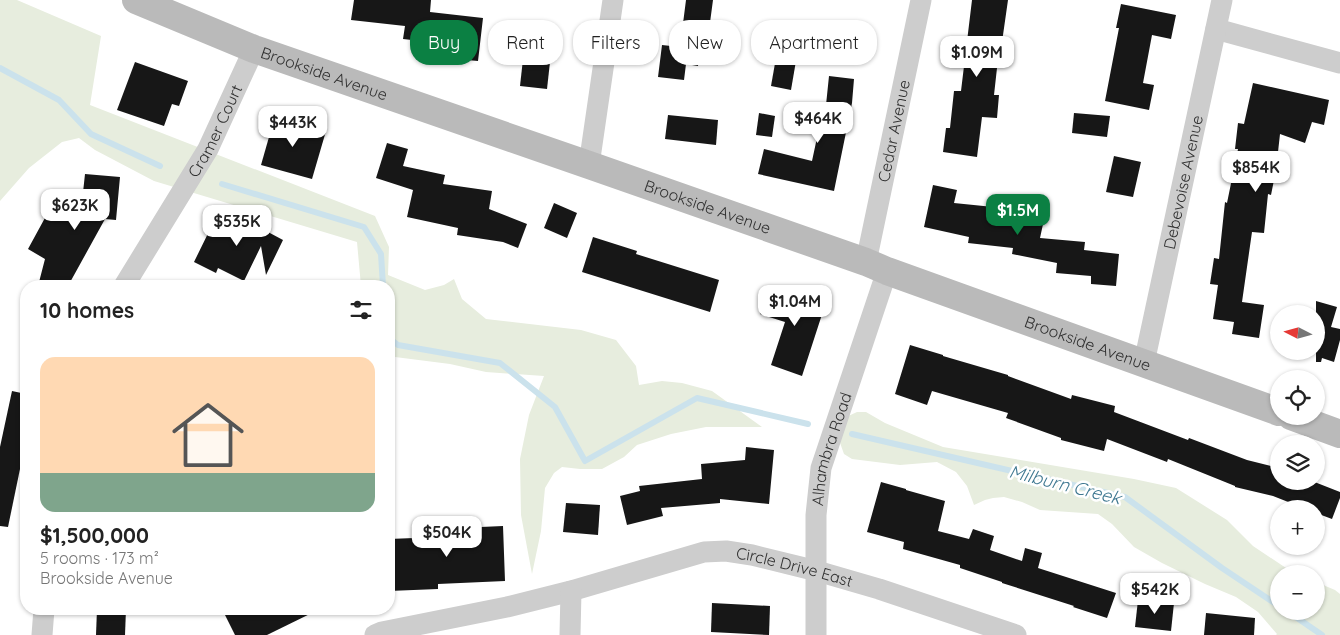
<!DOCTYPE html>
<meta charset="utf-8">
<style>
body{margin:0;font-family:Quicksand,sans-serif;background:#f6f6f6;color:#222;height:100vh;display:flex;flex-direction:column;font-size:19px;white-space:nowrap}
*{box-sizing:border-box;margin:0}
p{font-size:16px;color:#767676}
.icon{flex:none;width:28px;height:28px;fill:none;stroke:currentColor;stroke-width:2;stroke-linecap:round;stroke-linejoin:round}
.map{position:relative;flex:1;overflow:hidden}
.sheet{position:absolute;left:20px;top:280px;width:375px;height:335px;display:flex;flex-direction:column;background:#fff;border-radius:20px;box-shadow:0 1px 4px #0004}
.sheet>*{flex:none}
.top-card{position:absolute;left:410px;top:20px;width:475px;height:45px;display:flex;gap:10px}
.needle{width:32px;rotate:276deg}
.fabs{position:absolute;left:1270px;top:305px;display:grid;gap:10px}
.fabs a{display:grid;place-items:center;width:55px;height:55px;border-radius:50%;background:#fff;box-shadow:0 1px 4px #0004;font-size:25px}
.price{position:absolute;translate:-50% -42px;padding:0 11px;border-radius:10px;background:#fff;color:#222;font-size:16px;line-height:32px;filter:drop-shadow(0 1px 2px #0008)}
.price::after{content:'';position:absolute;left:50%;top:30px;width:15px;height:11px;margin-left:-8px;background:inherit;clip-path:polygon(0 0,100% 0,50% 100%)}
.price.active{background:#0b8043;color:#fff}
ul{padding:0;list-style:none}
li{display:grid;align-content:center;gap:10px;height:265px;padding:0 20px}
li span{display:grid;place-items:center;height:155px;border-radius:15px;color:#555}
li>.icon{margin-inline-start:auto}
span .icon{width:90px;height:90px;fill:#fffc;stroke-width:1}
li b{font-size:21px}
h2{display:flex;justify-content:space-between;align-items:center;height:60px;padding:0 20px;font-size:21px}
.tag{padding:0 18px;border-radius:20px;background:#fff;box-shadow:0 1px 4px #0004;font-size:18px;line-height:45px}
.tag.active{background:#0b8043;color:#fff}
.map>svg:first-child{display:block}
.green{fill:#e7edde}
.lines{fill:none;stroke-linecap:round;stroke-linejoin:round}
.stream{stroke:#cbe2ec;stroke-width:6}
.building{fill:#171717}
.street{stroke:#cdcdcd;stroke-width:21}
.secondary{stroke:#bababa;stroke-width:28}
.labels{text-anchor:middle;stroke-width:5;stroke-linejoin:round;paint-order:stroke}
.street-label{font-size:16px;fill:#303030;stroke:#fff}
.water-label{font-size:18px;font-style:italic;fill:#3f7891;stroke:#fff}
</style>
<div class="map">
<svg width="1340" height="635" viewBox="0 0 1340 635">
<rect width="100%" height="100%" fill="#fff"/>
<g class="green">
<path d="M0,0h17l84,36 -11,69 285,111 14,31 -1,28 37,15 19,-5 10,-6 8,20 24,20 95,11 35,10 20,26 3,19 23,-4 20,2 30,8 50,36h-56l-35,7 -34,11 -13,12 -22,12h-22l-18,-2 -8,6 -9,15 -4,43 -9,43 -11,-59 -1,-56 9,-44 15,-39 -58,-4 -36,-8 -55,-7 -6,-6v-65h-28l-4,-44 -203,-61 -59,-31 -16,-12 -17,4 -33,26 -29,33z"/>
<path d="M857,412h9l19,11 58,24 191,32 42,9 51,32 26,26 36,24 9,4h-19v37h37v-29l19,8 5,4v41h-64l1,-1 -19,-22 -22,-15 -31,-13 -43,-21 -28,-16 -22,-23 -14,-10 -58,-4 -18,-8 -18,-5 -11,1 -8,2 -11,5 -7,-19 -11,-14 -19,-10 -37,3 -48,-6 -8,-5 -5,-14 5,-22z"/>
</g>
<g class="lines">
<g class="stream">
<path d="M0,68l59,32 32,34 69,32"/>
<path d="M222,184l142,43 17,27 2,32"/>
<path d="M389,338l9,7 102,18 55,44 30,54 112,-63 111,26"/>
<path d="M852,434l273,63 97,71 57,38"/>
<path d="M1287,611l35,24"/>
</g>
</g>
<g class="building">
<path d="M354,0h77l-1,12 53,6 -5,43 -23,-2 1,-14 -53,-6 2,-13 -54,-6z"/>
<path d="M686,0h27l-4,30 -7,-1 -4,37 -12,-2 -2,16 -26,-3 4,-32 18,2z"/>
<path d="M972,0h36l-6,42 -2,-1 -6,54h5l-2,23 -15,-1 -5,40 -34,-5 3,-24h4l4,-37h7z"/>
<path d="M1121,4l55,11 -5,24 -19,-4 -9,48 11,2 -5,25 -44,-9 14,-73h-3z"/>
<path d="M524,50l27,3 -4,36 -27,-3z"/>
<path d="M777,52l20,3 -6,35 -20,-4z"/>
<path d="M135,62l53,19 -9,25 -7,-2 -8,22 -47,-16z"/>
<path d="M829,76l25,3 -2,24 -18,88 -76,-17 6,-25 48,12 6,-28 5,1z"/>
<path d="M1253,83l76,17 -5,25 -12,-3 -7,21 -25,-9 -4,36 -5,25 -3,-1 -4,39 -12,-1 -10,70 22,3 -5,33 -27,-4 2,-12 -21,-3 5,-34 -8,-1 4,-26 5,1 6,-57 2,1 11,-54h-3l3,-26 6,1z"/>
<path d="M759,113l16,3 -3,21 -16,-2z"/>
<path d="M1074,113l36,3 -3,21 -35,-4z"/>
<path d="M668,115l50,5 -2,25 -51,-6z"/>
<path d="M275,116l51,15 -14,48 -51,-14z"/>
<path d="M387,143l21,6 -5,17 42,9 -2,9 49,7 -3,18 38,15 -9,24 -15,-6 -46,-7 1,-7 -51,-11 6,-27 -37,-12z"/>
<path d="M1114,156l27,6 -8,35 -27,-5z"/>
<path d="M85,174l35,3 -4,43 -11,-1 -37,67h-30l7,-27 -17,-10 24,-44 28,15z"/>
<path d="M933,185l24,5 -3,13 59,6 32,6 -5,23 45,4 -1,8 35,4 -3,32 -25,-2v-8l-35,-3 1,-10 -45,-9 1,-6 -45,-5 1,-6 -45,-10z"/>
<path d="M554,203l23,10 -10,25 -23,-10z"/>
<path d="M219,211l28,14 2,-5 20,10 -1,2 15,8 -17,35 -5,-29 -17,35 -26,-13 -2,5 -22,-11z"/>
<path d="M593,237l44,14 -1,3 83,26 -9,32 -128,-40z"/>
<path d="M784,286l43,13 -25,77 -31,-11 14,-43 -25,-8 7,-19 13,4z"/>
<path d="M1316,301l21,6 -6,20 9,2v11l-6,22 -12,-4 -1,4h-5z"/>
<path d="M910,345l33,10v1l65,19v1l63,23 1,-4 43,11 -1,6 74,28 1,-2 58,22 32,8v13h33l28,11v6l-8,21 -16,-6v-4h-10l-33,-13 -38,-9v-1l-67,-27 -1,3 -60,-23 -3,12 -43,-11v-2l-55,-20 2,-5 -76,-22 -5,14 -32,-11z"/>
<path d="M12,391l14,3v46l-18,87 -8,-1v-79z"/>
<path d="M746,447l28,3 -5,54 -49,-5v4l-59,5 2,8 -36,9 -7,-29 20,-5 -1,-5 63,-7 -1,-15 44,-4z"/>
<path d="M881,482l25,7v1l39,11 -7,30 31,8 4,-10 21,7 -4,14 32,11 3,-13 17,5 -4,15 78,25 -9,25 -34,-11 1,-1 -72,-23v-1l-42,-14v-3l-57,-16 1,-7 -37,-10z"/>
<path d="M566,503l34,2 -2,30 -35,-3z"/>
<path d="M503,526l2,55 -67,3v5l-49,2v-52l25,-1v-8z"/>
<path d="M1138,600l36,3 -3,28 -36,-4z"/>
<path d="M712,603l58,3 -1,29 -58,-3z"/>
<path d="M97,609h29l-1,26h-29z"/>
<path d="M222,609h98l-53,26h-32z"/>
<path d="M1206,613l49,5 -1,17h-50z"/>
</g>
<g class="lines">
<g class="street">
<path d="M1216,29l124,34"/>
<path d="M589,165l24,-165"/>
<path id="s1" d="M866,262l55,-262"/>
<path id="s2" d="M124,286l84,-137 46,-100"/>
<path id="s3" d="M1144,363l78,-363"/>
<path d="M42,635l2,-26"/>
<path id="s4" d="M375,635l7,-3 125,-25 64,-16 133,-39 22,-1 26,4 65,16 62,18 137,46"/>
<path d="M570,635l1,-44"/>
<path id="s5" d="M816,635v-120l5,-47 66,-197"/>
</g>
<g class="secondary">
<path id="s6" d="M136,0l118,49 335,116 277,97 21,9 392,141"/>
<path d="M1291,416l49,18"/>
</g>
</g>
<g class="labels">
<g class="street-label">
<text dy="6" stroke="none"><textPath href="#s6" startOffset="202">Brookside Avenue</textPath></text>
<text dy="6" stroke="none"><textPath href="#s2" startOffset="180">Cramer Court</textPath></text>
<text dy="6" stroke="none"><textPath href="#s1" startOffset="134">Cedar Avenue</textPath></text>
<text dy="6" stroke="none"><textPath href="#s3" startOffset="185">Debevoise Avenue</textPath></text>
<text dy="6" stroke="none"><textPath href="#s6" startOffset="608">Brookside Avenue</textPath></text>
<text dy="6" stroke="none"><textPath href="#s6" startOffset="1012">Brookside Avenue</textPath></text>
<text dy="6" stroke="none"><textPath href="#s5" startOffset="188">Alhambra Road</textPath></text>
<text dy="6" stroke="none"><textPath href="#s4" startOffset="432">Circle Drive East</textPath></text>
</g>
<g class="water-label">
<text transform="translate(1065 485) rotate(14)" y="6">Milburn Creek</text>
</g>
</g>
</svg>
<div class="fabs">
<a><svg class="needle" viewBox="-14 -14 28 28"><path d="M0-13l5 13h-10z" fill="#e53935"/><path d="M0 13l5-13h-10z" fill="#767676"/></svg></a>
<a><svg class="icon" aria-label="locate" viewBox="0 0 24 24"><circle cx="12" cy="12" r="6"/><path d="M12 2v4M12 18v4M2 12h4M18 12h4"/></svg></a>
<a><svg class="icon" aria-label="layers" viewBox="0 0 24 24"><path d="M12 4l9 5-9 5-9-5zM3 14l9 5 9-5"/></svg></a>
<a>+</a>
<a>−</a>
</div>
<b class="price" style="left:977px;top:78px">$1.09M</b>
<b class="price" style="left:818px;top:144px">$464K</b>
<b class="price" style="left:293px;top:148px">$443K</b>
<b class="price" style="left:1256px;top:193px">$854K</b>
<b class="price" style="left:75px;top:231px">$623K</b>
<b class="price active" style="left:1018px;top:236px">$1.5M</b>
<b class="price" style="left:237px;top:247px">$535K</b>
<b class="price" style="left:795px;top:327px">$1.04M</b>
<b class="price" style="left:447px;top:558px">$504K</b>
<b class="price" style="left:1155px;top:615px">$542K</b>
<div class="top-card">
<a class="tag active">Buy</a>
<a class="tag">Rent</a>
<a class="tag">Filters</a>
<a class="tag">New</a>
<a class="tag">Apartment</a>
</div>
<section class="sheet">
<h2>10 homes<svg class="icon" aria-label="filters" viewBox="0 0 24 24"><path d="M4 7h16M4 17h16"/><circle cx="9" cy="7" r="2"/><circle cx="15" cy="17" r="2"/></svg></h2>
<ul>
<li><span style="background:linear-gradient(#ffd9b3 75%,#7fa58c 0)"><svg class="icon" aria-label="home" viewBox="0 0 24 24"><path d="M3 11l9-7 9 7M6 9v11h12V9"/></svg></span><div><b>$1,500,000</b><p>5 rooms · 173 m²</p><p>Brookside Avenue</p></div></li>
</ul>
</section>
</div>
